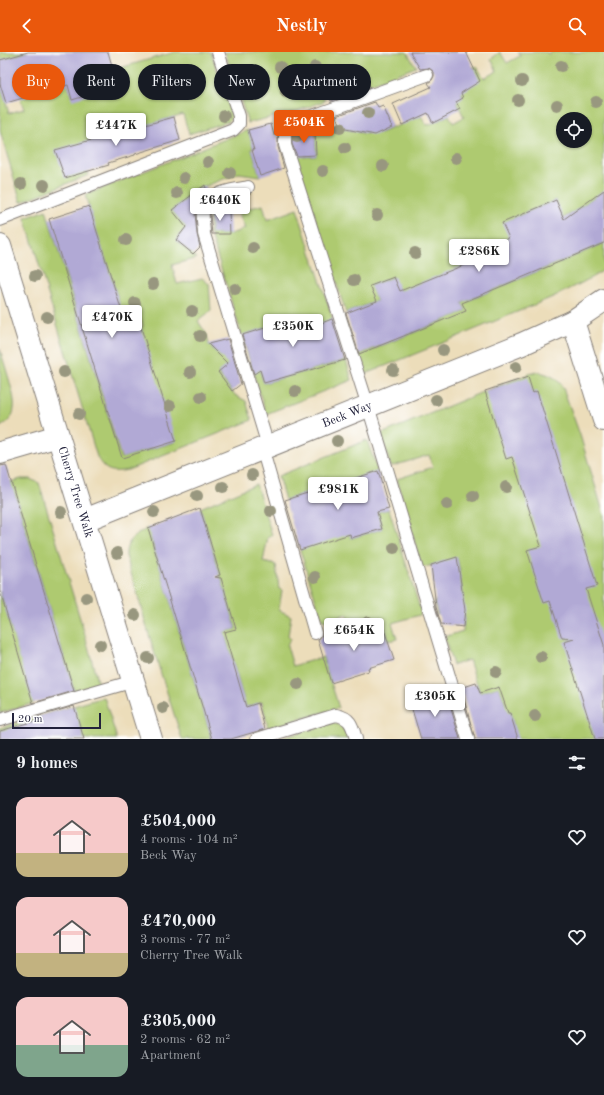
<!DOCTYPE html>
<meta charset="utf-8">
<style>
body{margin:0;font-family:"Old Standard TT",serif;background:#20242c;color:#f1f3f6;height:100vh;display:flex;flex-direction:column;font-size:15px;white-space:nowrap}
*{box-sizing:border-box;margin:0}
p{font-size:13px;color:#9ea1a6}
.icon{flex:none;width:22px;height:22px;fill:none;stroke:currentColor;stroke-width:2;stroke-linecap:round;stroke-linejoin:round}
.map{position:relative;height:687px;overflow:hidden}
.side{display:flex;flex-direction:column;background:#171b24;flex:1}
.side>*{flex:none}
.banner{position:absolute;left:12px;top:12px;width:400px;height:36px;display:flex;gap:8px}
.buttons{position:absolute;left:556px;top:60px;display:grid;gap:8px}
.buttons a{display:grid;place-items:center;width:36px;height:36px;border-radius:50%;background:#171b24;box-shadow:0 1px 3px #0004;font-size:20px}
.scale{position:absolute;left:12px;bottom:10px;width:89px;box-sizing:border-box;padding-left:4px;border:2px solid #22223b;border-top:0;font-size:11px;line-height:14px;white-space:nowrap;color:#22223b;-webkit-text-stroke:3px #fff;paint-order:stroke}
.price{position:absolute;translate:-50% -34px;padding:0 9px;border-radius:4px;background:#fff;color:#222;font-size:13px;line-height:26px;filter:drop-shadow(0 1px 2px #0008)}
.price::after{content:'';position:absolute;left:50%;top:24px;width:12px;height:9px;margin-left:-6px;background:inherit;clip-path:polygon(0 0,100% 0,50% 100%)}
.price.selected{background:#ea580c;color:#fff}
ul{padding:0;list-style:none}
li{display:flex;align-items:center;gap:12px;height:100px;padding:0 16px}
li span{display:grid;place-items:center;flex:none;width:112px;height:80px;border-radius:12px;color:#555}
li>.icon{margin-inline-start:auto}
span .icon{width:48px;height:48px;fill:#fffc;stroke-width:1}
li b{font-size:17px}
h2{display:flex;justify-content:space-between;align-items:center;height:48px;padding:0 16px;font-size:17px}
.chip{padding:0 14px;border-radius:18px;background:#171b24;box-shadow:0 1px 3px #0004;font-size:14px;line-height:36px}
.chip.selected{background:#ea580c;color:#fff}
header{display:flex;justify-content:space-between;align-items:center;height:52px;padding:0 16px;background:#ea580c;color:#fff;font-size:18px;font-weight:700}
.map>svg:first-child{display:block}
.green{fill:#aeca70;stroke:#687656;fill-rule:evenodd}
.building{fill:#b1a9d5}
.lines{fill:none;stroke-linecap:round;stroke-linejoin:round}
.service-casing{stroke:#87807a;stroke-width:14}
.minor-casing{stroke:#87807a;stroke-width:24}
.service{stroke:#fff;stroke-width:12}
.minor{stroke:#fff;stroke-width:22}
.tree{fill:#98977f}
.labels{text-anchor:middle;stroke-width:3.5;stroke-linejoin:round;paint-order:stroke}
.street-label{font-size:12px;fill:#22223b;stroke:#fff}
</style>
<header><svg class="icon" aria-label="back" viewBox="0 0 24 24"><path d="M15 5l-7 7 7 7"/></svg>Nestly<svg class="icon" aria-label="search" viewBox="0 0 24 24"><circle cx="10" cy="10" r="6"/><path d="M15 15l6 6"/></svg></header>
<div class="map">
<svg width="604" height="687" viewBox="0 0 604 687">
<rect width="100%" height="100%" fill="#fff"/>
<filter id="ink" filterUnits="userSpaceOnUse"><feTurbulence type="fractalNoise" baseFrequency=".025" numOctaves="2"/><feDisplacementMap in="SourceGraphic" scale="8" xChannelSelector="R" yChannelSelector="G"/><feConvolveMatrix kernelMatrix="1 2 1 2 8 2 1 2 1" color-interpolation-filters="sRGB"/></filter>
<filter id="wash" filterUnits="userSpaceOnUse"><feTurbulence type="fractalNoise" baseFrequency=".012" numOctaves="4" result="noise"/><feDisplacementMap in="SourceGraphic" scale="16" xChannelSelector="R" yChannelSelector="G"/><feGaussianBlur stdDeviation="0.9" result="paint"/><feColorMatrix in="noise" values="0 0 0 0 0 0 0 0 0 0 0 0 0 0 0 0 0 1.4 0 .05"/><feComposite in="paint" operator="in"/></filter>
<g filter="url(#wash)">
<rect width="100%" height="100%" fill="#ecddba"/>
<g class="green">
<path d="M0,0h28l-26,8 -2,8z"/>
<path d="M175,0h36l21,64 -3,5 -40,13 -6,-20 -52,16h-3l-24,6 -24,14 8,25 -67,27 -21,-71v-47l9,29 15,-4 -4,-11 48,-14 3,12 42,-26z"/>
<path d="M225,0h182l9,15 -66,25 -10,-15 -21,8 6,16 -28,10 -49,12z"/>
<path d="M500,0l7,11 13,-7 -2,-4h29l1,2 4,-2h52v138l-30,22 -11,6 -7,-18 -53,23 6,14 -48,21 4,10 -65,24 -7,-15 -22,9 6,15 -31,12 -53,-165v-7l9,-8 1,23 13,-1 -1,-23 30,-3 22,5 4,-13 3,-1 6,13 41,-17 5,9 7,-2 16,-8 4,8 11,-6 -8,-16 7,-4 -10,-21 20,-9h4l7,11 13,-7 -6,-12zM563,67h22v22h-22z"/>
<path d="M248,78l5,16 -1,4 8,26 -21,-3 -46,18 -10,11 -11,8 15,18 -3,2 -8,10 21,18 -25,7 5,19 25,-6 7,6 2,27 -13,10 9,14 2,10 20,19 -11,9 17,22 11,6 6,19 -124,50c-16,3 -23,2 -31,-13l-72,-239 21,-8 75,248 54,-16 -48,-111 16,-5 -6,-18 -15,4 -37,-117z"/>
<path d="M212,153l4,6v23h14l15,-5 -7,-18 25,-6 4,15 30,-11 36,111 -14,4 -2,-8 -18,5 -1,-3 -49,15 15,50 82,-23 6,20 -86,34 -56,-182 -1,-19z"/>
<path d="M604,190v28c-33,21 -68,34 -104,49 -45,19 -90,37 -135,55l-6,-19 107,-44 -4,-8 136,-57z"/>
<path d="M0,297c3,10 6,20 9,30 5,19 12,37 -9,48z"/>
<path d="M538,320c11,2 19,5 25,16l17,47 24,80v224h-87l-7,-26 -24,7 19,-16 -6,-17 -19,6 -11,-33 -16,5 -9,-28 19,-6 1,-15 -27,-2 -2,-8v-6l28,-3 -3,-17 -24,-1 24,-8 -3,-13 -35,10 -25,-89 36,-12 -4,-12 -36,11 -3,-1 -9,-31 104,-43 44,-17z"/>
<path d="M367,388l12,35 -17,5 -27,5 -50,15 -7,-24z"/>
<path d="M21,427h9l9,4 46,152 13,49 -24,7 -59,-197 -15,-9z"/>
<path d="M256,432l16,51 -4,2 -5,25 13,3 3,24 3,1 -3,20 12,6 -3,20 2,3 -3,7 6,20 30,-9 16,51 -71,20 -6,-26 -16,5 -22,-75 12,-3 -36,-121z"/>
<path d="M389,457l32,103 -1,3 -28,8 5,16 -38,8 -13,-33 -20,7 -4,-1 -22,-70 46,-29 5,17 31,-9 -5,-17z"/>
<path d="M148,476l64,211h-30l-27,-84 -29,-99c-1,-15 10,-21 22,-28z"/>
<path d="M0,539l34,112 -34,10z"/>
<path d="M104,645l13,42h-117v-11z"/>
<path d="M332,671c10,1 13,8 17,16h-70z"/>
</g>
<g id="blocks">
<g class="building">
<path d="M28,0h80l10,34 -46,14 -4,-15 -62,18 -6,-19v-24z"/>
<path d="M410,0h56l14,29 -19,12 2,5 -7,4 4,7 -27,14 -5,-10 -26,12 -9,-21 38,-17 -3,-4 4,-3 2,-4v-4l-5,-4 -9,1z"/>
<path d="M362,16l8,20 -39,13 -7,-18z"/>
<path d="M375,50l3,6 5,-2 9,21 -17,8 -34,-7 -5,-12z"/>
<path d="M174,65l6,23 -45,14v1l-27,8 1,2 -44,13 -10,-28z"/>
<path d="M271,72l3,11 4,-1v13l6,21 -24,8 -8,-26h2l-6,-20z"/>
<path d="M315,80l1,23 -19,1 -5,-12v-9l2,-2z"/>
<path d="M205,133l2,7 -8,9 -4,13 2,20 3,13 -7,7 -17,-14 10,-13 -14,-17z"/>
<path d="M604,138v53l-142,60 4,8 -107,43 -13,-41 31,-12 -7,-15 24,-9 6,14 64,-26 -4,-7 49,-20 -7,-15 54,-23 8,19z"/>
<path d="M89,154l33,106 13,-4 41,133 -54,17 -73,-239z"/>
<path d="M212,156l1,3h16l1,23h-18l-2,-19z"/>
<path d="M317,264l2,8 13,-5 13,41 -81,23 -4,-13 -6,4 -12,-39 56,-17 1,3z"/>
<path d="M228,287l13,45 -9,7 -14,-19 10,-8 -20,-20z"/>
<path d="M528,325l5,16 4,-2 60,195 -11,3 18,56v94h-9l-31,-97 10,-3 -12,-1 -12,-37 -6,2 -17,-53 14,-4 -29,-89 -6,2 -21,-68z"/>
<path d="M6,413l68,226 -41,12 -33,-112v-125z"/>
<path d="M378,419l11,38 -12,3 5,17 -31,9 -1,-4 -50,16 -15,-50z"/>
<path d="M200,456l20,67 -5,2 6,1 15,51 -12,3 22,75 12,-4 7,26 -34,10h-19l-64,-211z"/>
<path d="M457,505l8,53 -2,17 -22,-3 -5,-17 -5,-42z"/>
<path d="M350,574l3,8 30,-8 11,34 -26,8 1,3 -38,12 -13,-43 4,-5z"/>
<path d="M476,631l4,10 19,-6 9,26h2l8,26h-43l-14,-51z"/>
<path d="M446,640l14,47h-39l-11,-36z"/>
<path d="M74,654l10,33h-84v-8l38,-11 -1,-3z"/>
</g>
</g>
</g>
<g filter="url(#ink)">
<use href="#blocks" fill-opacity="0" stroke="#87807a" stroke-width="1"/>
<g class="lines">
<g class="service-casing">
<g id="service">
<path d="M427,23l-131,47 -11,9v14l83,261 100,333"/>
<path d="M248,135c-16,4 -42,4 -45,25 -1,7 1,15 1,22l64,212"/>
<path d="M0,168l233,-90 6,-6v-8l-21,-64"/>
<path d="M262,396l53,185"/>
<path d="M0,668l134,-39"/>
<path d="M257,687l79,-24c15,3 16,10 20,24"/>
</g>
</g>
<g class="minor-casing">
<g id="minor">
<path d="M0,194l151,493"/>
<path d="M573,269l31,99"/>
<path d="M0,401l58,-17"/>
<path d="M85,468l437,-176 51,-23 31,-21"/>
</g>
</g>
<use href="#service" class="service"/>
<use href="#minor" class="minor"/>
</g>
<g class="tree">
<circle cx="561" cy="14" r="6"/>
<circle cx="280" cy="15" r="6"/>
<circle cx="315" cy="15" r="6"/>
<circle cx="522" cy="29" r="6"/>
<circle cx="286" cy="40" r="6"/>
<circle cx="518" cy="48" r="6"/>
<circle cx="596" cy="50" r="6"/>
<circle cx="557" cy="53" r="6"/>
<circle cx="368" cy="61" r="6"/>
<circle cx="224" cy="64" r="6"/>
<circle cx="340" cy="76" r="6"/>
<circle cx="297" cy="85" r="6"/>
<circle cx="345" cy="96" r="6"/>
<circle cx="456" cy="106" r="6"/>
<circle cx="208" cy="110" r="6"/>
<circle cx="383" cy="114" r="6"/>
<circle cx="323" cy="119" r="6"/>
<circle cx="230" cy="121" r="6"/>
<circle cx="184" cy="126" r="6"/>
<circle cx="21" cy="132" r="6"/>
<circle cx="44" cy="133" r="6"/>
<circle cx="177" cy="141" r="6"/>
<circle cx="377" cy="163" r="6"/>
<circle cx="126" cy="188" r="6"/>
<circle cx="253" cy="196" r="6"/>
<circle cx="415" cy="201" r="6"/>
<circle cx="35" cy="224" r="6"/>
<circle cx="354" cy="228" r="6"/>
<circle cx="153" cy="232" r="6"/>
<circle cx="235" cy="237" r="6"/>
<circle cx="135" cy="251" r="6"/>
<circle cx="192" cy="259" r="6"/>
<circle cx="47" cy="265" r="6"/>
<circle cx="200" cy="284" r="6"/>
<circle cx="443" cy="298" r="6"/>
<circle cx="516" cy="315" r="6"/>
<circle cx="393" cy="318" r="6"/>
<circle cx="64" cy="320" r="6"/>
<circle cx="190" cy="320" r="6"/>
<circle cx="295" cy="339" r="6"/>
<circle cx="201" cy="345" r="6"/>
<circle cx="436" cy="348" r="6"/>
<circle cx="170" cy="354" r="6"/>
<circle cx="79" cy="362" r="6"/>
<circle cx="337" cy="389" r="6"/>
<circle cx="252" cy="423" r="6"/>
<circle cx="223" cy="435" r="6"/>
<circle cx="506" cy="435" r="6"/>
<circle cx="197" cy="444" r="6"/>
<circle cx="473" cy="444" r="6"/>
<circle cx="447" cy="452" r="6"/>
<circle cx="271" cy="459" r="6"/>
<circle cx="61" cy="460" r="6"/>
<circle cx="154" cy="460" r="6"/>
<circle cx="394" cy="496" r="6"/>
<circle cx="117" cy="501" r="6"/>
<circle cx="315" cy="525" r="6"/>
<circle cx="86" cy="546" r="6"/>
<circle cx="135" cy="563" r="6"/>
<circle cx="368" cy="570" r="6"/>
<circle cx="100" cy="593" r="6"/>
<circle cx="541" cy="605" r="6"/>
<circle cx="148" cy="606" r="6"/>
<circle cx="496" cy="620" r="6"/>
<circle cx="298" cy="632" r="6"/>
<circle cx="163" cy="656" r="6"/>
<circle cx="535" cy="664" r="6"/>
</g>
</g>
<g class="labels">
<g class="street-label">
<text transform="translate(347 362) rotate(-22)" y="4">Beck Way</text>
<text transform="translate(76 440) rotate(73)" y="4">Cherry Tree Walk</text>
</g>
</g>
</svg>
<div class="buttons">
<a><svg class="icon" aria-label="locate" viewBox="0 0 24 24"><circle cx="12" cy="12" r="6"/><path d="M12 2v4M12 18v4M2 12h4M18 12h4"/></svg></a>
</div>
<div class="scale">20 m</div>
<b class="price selected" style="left:304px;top:92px">£504K</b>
<b class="price" style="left:116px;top:95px">£447K</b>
<b class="price" style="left:220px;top:170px">£640K</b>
<b class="price" style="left:479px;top:221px">£286K</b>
<b class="price" style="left:112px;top:287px">£470K</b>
<b class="price" style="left:293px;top:296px">£350K</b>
<b class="price" style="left:338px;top:459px">£981K</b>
<b class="price" style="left:354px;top:600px">£654K</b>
<b class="price" style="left:435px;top:666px">£305K</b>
<div class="banner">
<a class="chip selected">Buy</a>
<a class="chip">Rent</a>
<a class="chip">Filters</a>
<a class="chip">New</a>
<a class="chip">Apartment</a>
</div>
</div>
<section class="side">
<h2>9 homes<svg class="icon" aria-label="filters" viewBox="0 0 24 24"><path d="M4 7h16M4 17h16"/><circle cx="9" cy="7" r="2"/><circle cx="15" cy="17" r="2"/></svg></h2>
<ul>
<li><span style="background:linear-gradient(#f6c9c9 70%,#c2b280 0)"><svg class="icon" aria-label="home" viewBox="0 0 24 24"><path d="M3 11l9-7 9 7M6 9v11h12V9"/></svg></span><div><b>£504,000</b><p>4 rooms · 104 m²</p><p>Beck Way</p></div><svg class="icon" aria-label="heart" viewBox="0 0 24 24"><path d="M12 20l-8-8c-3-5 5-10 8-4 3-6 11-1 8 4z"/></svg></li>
<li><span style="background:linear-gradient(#f6c9c9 70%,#c2b280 0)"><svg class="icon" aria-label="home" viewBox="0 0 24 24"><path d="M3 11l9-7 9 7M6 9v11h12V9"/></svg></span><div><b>£470,000</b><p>3 rooms · 77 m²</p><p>Cherry Tree Walk</p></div><svg class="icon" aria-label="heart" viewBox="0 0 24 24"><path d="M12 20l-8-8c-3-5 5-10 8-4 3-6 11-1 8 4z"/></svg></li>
<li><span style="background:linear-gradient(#f6c9c9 60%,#7fa58c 0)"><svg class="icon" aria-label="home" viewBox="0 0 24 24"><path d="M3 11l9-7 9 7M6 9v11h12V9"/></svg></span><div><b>£305,000</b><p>2 rooms · 62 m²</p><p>Apartment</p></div><svg class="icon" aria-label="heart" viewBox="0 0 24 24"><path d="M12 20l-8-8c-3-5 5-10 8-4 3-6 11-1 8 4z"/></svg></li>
</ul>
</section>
